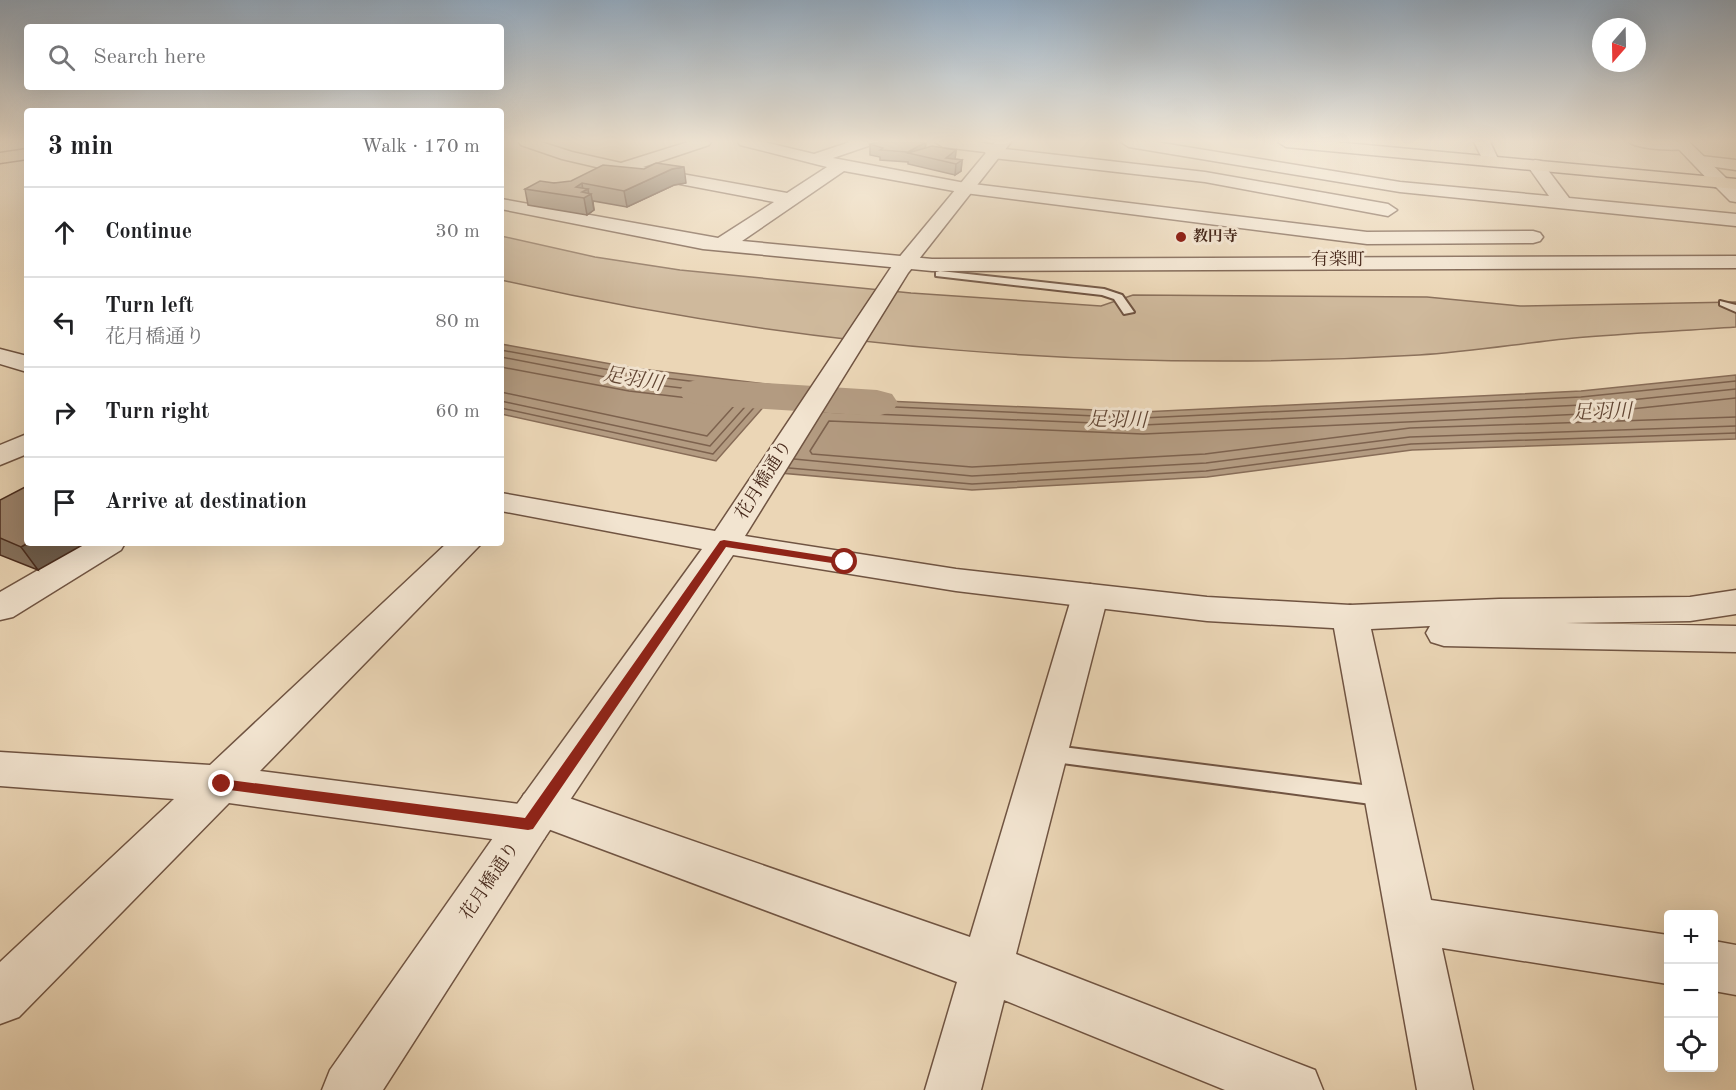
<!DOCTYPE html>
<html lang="en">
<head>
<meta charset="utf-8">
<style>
  :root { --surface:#fff; --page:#f2f2f2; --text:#202124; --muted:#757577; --line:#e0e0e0 }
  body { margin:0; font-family:"Old Standard TT","Noto Serif JP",serif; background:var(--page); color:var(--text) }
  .controls { position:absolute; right:18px; bottom:18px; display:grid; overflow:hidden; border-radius:6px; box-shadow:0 6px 24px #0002 }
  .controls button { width:54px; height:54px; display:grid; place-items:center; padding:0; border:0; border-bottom:2px solid var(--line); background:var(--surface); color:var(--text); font:30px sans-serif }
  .compass { position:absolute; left:1592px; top:18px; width:54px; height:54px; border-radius:50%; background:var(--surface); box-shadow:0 6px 24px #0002; rotate:200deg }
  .stop { position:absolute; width:18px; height:18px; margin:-14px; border:4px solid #8f2418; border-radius:50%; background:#fff }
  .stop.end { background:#8f2418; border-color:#fff; box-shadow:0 2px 6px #0008 }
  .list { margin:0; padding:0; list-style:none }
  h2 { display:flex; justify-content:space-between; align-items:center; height:78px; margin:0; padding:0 24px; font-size:26px }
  h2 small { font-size:20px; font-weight:400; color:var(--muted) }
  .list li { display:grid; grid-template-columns:39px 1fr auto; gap:18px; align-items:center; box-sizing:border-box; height:90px; padding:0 24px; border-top:2px solid var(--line) }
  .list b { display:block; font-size:22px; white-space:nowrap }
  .list p { margin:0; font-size:20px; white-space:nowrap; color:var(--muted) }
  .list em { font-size:20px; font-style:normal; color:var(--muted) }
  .icon { flex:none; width:33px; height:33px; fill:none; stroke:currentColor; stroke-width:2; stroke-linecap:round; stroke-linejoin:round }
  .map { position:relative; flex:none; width:1736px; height:1090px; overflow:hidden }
  .search { position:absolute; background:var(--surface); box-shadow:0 6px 24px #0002; left:24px; top:24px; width:480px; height:66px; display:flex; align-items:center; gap:15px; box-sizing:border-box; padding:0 21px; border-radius:6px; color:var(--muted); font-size:22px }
  .panel { position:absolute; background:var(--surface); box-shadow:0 6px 24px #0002; left:24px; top:108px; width:480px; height:438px; border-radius:6px }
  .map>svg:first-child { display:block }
</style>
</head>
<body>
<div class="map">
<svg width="1736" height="1090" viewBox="0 0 1736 1090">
  <rect width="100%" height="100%" fill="#ebd6b6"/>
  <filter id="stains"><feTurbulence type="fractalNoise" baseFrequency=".00333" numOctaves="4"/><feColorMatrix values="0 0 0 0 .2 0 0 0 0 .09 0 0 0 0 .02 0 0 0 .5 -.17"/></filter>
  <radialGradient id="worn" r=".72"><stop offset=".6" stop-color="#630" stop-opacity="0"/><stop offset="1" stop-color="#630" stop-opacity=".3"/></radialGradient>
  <path fill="#cfb99c" stroke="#8b715c" stroke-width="1.5" d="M501,236L595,257L680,270L911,293L1101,306L1133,295L1427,297L1520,306L1736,302V327C1682,331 1628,333 1574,338C1522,343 1471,352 1419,355C1113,374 800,348 501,280Z"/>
  <path fill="#b39b81" stroke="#886d58" stroke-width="1.5" d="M501,344L633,368L782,386L716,461L501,414Z
    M1736,375V439L1412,450L1207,477L972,490L769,472L816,398L1142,412L1581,391Z"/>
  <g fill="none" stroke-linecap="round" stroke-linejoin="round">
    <path stroke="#7d624e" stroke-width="1.5" d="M501,350L632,374L764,390L767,393L713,454L501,408
      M501,357L631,382L749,396L752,399L710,446L501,401
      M501,367L629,391L731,403L734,406L707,436L501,392
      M1736,398L1583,414L1143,434L829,421L810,451L812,454L972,467L1205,454L1410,428L1736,417
      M828,404L1142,418L1581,397L1736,381
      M824,412L1143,425L1582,405L1736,389
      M794,459L972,476L1206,463L1410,437L1736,426
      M789,468L972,484L1206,471L1411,444L1736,433"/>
    <path fill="#b39b81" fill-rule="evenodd" d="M700,379L877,390L892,394L898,403L892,412L877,416L700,405L685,401L679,392L685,383Z"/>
    <g stroke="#705442" stroke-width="4">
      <path id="service" d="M940,271L1104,289L1122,295L1134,312L1124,314L1114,299L1102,295L936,276V272Z
        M1720,301L1736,305V312L1720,305Z
        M1047,745L1386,788L1394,791L1397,797L1394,803L1386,806L1047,761L1040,759L1037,753L1040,747Z"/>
    </g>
    <g stroke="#705442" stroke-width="3">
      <path id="minor" d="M519,142H541L572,152L621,163L688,142H711L709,145L643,167L787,193L827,167L740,145L738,142H764L814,154L850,142H873L871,145L833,158L965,183L1367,232L1533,231L1540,233L1543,237L1540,241L1533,243L1367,244L965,193L844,171L742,241L932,259L1736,256V268L932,271L703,249L501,209V199L718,238L774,202L622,173L562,159L521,145Z
        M935,142H977L1002,146L1004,149L1205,172L1388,204L1397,210L1388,216L1205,182L993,158L987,156L985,152L943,147Z
        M1121,142H1156L1400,182L1549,196L1527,165L1535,160L1541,161L1569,198L1736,214V226L1400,192L1129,147Z
        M1474,142H1490L1499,161L1497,164H1485Z
        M1629,142H1686L1692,146C1685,153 1636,149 1629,142Z
        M1701,156L1736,160V170L1695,164L1693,161Z
        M1721,178L1736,187V202L1730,201L1712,183Z
        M27,434V454L0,465V445Z
        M447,543H482L260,771L519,804L524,794L540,788L970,937L1072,596L1078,588L1090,584L1102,588L1108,596L1016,954L1315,1070L1323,1090H1225L1004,1000L981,1090H925L957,982L548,829L544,839L528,844L229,803L19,1017L0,1024V962L174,799L0,786V752L210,765Z
        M1736,590V614L1690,621L1566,623L1736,626V652L1444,646L1431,642L1426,633L1430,626L1371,629L1431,900L1668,935V984L1442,948L1473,1090H1417L1332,617L1337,608L1350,605L1499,599L1690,597Z
        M1714,941L1736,945V995L1714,991Z"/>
    </g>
    <g stroke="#705442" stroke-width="3">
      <path id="tertiary" d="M995,142H1011L908,273L745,536L956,569L1207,597L1350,605L1363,608L1368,617L1363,626L1350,629L1207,621L956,591L733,555L544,839L383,1090H322L330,1070L512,811L702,549L501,511V493L715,531L892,266Z
        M1672,142H1689L1727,179L1730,183L1727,187H1715Z
        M0,349L27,356V372L0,364Z
        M85,543H125L121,550L13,617L0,620V592Z"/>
    </g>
    <g stroke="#47291b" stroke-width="3">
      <path id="primary" d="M1278,142H1334L1736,179V189L1286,147Z
        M27,149V159L0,163V153Z"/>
    </g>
    <use href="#service" fill="#f2e4d0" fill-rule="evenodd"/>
    <use href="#minor" fill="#f2e4d0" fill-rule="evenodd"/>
    <use href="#tertiary" fill="#f2e4d0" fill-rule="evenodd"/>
    <use href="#primary" fill="#ebd6b6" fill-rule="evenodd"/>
  </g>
  <path fill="#86715d" stroke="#47291b" stroke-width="1.5" d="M926,142L925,148L956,150L955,159L962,160L961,171L955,175L908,164V162L880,160V157L870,155V144Z
    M554,183H686L674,185L627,207L593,201L594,210L587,215L528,205L525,189Z
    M0,500L38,570L0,555Z"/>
  <path fill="#6d5c4c" stroke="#47291b" stroke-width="1.5" d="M926,142L925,152L908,153V152Z
    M956,150L955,160L946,158Z
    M962,160L961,171L955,175L956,164Z
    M684,167L686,183L674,185L627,207L624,191L672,169Z
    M582,183L583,191L588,189L589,195L591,194L594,210L587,215L584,198L576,187Z
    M28,543H86L38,570L21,547Z"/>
  <path fill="#9c836c" stroke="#47291b" stroke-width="1.5" d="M878,142H926L908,152L880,150L883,148L870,144Z
    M932,146L956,150L946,158L962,160L956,164L908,153Z
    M656,163L684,167L672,169L624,191L582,183L576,187L588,189L582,192L591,194L584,198L525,189L540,181L554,183L571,181L603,165L644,169Z
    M27,486V543H28L21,547L0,538V500Z"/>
  <linearGradient id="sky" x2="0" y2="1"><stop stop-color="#93aabf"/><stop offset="0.48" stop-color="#f6edde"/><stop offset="1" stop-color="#f6edde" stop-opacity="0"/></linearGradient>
  <rect width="1736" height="294" fill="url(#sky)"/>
  <path fill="#8f2418" d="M724,540L845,559L850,562L845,565L726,547L533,829L528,830L222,789L216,784L222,779L525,818L720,541Z"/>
  <circle fill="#8f2418" stroke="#f2e4d0" stroke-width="2" cx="1181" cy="237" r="6"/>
  <g text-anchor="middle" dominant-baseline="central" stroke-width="6" stroke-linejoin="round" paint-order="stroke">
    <g font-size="15" font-weight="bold" fill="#47291b" stroke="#f2e4d0" text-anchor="start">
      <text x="1193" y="237">教円寺</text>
    </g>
    <g font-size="18" fill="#47291b" stroke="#f2e4d0">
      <text x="1338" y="260">有楽町</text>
    </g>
    <g font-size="18" fill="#47291b" stroke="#f2e4d0">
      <text transform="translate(764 480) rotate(-58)">花月橋通り</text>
      <text transform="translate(490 881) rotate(-56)">花月橋通り</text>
    </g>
    <g font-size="20" font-style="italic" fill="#624634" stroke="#f2e4d0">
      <text transform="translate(633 380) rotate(10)">足羽川</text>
      <text transform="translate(1602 413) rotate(-2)">足羽川</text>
      <text transform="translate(1117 421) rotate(1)">足羽川</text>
    </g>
  </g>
  <rect width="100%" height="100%" filter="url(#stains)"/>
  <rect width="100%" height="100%" fill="url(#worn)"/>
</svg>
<div class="controls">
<button>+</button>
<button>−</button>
<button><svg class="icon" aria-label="locate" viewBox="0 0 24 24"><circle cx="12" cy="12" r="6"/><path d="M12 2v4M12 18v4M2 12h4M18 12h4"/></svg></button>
</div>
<svg class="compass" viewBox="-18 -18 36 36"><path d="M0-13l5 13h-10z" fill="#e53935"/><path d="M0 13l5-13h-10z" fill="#757577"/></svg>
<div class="stop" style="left:845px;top:562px"></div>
<div class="stop end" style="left:222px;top:784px"></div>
<div class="search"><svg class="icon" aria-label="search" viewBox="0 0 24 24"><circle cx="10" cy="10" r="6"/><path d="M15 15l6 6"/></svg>Search here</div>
<section class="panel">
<h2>3 min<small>Walk · 170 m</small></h2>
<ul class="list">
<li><svg class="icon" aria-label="ahead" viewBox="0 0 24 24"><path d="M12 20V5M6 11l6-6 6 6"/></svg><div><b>Continue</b></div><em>30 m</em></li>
<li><svg class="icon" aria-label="left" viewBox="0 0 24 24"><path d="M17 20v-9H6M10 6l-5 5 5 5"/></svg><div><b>Turn left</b><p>花月橋通り</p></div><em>80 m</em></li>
<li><svg class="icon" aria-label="right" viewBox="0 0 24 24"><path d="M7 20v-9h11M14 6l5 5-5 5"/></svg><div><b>Turn right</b></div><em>60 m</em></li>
<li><svg class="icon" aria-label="arrive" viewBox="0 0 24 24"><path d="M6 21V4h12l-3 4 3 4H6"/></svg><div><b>Arrive at destination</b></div></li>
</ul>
</section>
</div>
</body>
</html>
